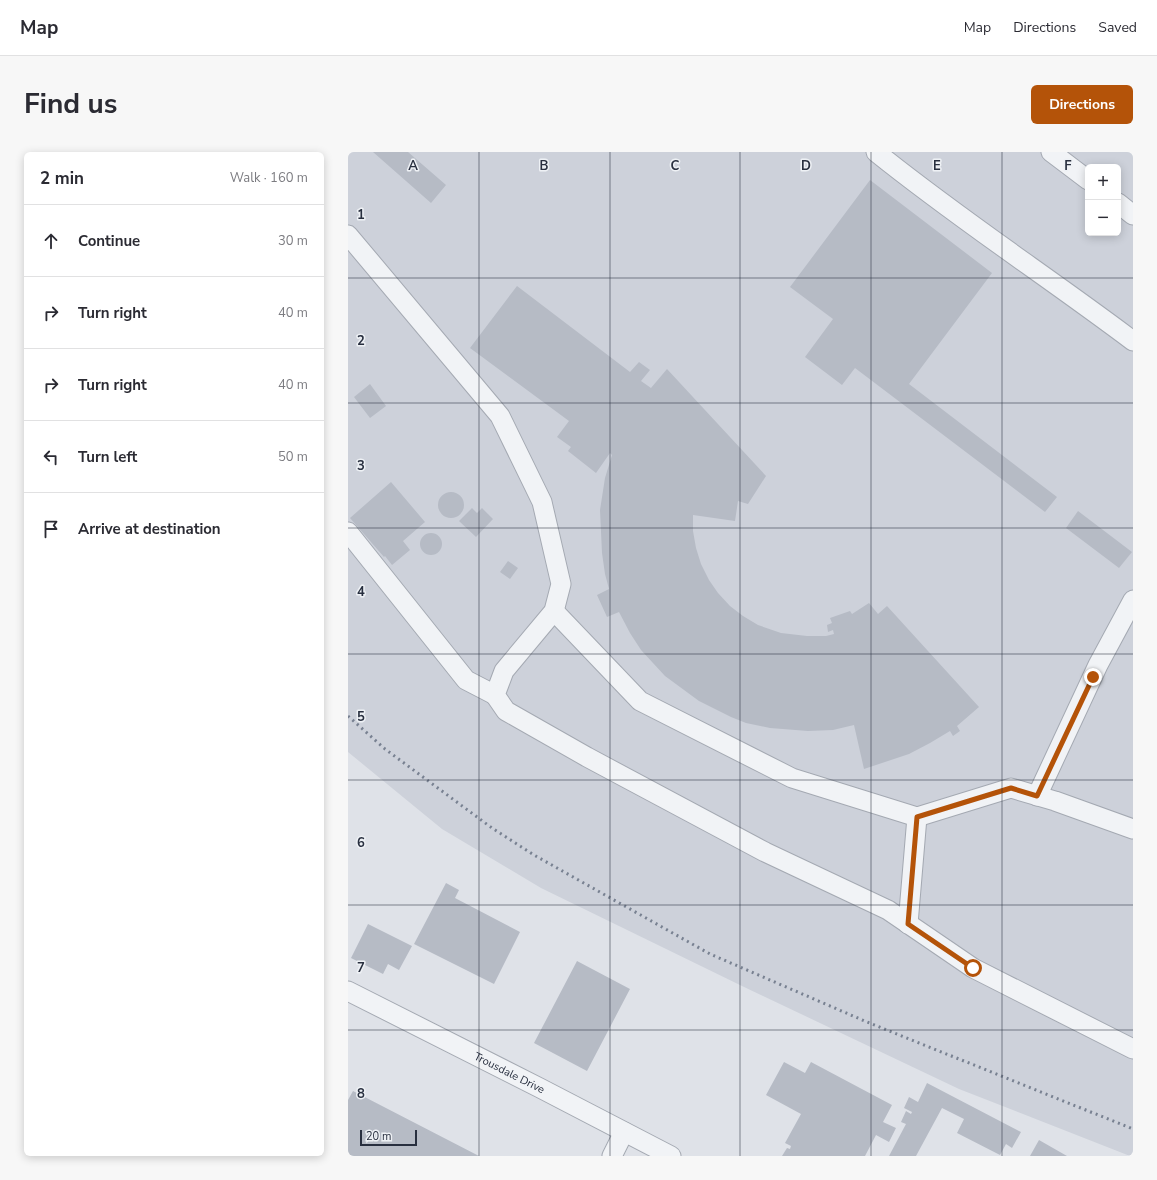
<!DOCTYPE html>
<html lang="en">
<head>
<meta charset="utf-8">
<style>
  :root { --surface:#fff; --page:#f7f7f7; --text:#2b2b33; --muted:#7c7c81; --line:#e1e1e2; --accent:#b45309 }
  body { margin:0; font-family:"Nunito Sans",sans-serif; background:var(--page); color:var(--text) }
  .controls { position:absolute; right:12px; top:12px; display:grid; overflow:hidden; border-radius:6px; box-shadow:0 2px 10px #0003 }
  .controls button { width:36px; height:36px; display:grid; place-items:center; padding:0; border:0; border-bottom:1px solid var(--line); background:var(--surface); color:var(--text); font:20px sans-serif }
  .scale { position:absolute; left:12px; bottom:10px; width:57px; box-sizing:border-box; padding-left:4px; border:2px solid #282f3f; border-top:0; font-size:11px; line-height:14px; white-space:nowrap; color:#282f3f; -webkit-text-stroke:3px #eef1f5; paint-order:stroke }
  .stop { position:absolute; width:12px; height:12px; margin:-9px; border:3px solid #b45309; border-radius:50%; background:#fff }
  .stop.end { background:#b45309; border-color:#fff; box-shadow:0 1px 4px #0008 }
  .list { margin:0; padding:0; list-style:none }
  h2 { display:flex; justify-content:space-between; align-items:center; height:52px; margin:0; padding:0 16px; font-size:17px }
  h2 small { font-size:13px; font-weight:400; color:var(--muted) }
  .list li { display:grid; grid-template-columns:26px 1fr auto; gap:12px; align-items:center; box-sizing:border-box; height:72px; padding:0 16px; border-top:1px solid var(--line) }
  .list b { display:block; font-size:15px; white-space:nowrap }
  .list em { font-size:13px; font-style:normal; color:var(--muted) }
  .icon { flex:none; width:22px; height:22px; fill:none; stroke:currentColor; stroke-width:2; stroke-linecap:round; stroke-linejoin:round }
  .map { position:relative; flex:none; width:785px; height:1004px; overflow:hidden; border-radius:6px }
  header { display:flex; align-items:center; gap:24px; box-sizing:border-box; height:56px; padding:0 20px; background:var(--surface); border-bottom:1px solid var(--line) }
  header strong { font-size:19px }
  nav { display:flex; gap:22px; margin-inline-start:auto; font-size:14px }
  .intro { display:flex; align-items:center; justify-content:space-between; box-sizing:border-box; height:96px; padding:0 24px }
  h1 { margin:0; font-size:28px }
  .button { padding:10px 18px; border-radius:6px; background:var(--accent); color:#fff; font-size:14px; font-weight:700 }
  main { display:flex; gap:24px; padding:0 24px }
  aside { flex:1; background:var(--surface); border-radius:6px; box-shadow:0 2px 10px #0003 }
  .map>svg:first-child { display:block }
</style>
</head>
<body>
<header>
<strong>Map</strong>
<nav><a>Map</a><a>Directions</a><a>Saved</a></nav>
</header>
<div class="intro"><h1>Find us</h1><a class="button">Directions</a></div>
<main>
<aside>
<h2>2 min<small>Walk · 160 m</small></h2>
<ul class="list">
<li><svg class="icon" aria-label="ahead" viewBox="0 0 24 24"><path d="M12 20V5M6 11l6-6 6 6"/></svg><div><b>Continue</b></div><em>30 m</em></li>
<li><svg class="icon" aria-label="right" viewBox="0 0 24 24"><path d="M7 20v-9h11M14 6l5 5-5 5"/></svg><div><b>Turn right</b></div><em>40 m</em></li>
<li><svg class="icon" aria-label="right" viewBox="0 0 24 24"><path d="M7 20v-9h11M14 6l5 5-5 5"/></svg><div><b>Turn right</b></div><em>40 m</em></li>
<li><svg class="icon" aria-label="left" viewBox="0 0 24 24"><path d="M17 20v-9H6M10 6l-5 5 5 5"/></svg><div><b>Turn left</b></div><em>50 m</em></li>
<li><svg class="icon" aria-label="arrive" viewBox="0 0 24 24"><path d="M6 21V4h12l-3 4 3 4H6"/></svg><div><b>Arrive at destination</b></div></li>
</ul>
</aside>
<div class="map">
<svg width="785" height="1004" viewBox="0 0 785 1004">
  <rect width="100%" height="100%" fill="#dfe2e8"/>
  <path fill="#cdd1da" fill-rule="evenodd" d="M0,0H785V1004H782L611,937L394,834L193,736L94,677L0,600ZM740,15H770V81H740Z"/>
  <path fill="#b6bbc5" d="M25,0H60L98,33L83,51Z
    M522,28L644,121L561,232L709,345L697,360L507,216L494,233L457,205L485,167L442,135Z
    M169,134L282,220L291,210L302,218L293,229L303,236L319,217L418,324L400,352L390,349L387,369L345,363V379L348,396L353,412L361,428L370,441L382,454L395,464L410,473L433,481L459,484H478L486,482L485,478L480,480L479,473L484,471L482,466L502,459L504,462L521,451L530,462L539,454L631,555L609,574L612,579L605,584L602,579L582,591L561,602L516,617L506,573L485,578L460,579L422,576L398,571L383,565L351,549L317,524L293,498L282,481L271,460L259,465L249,443L261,437L257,422L254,401L252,358L257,326L264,303L262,301L248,321L220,299L223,295L209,285L221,269L122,196Z
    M22,232L38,254L22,266L6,245Z
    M43,330L77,370L55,389L62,398L44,413L37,404L36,405L2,366Z
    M90 353a13 13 0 1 1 26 0a13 13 0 1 1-26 0Z
    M124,356L129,361L134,356L145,367L128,385L111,369Z
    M730,359L784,400L771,416L718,376Z
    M72 392a11 11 0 1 1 22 0a11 11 0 1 1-22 0Z
    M160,409L170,416L162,427L152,420Z
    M98,731L111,738L107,746L172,780L146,832L66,792Z
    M20,772L64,794L51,818L40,812L35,822L3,806Z
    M229,809L282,837L239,919L186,891Z
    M436,910L457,921L463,910L544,953L535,970L548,976L541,990L528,983L517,1004H434L439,996L442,997L443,994L437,991L453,962L418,943Z
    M579,931L673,980L664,996L658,992L652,1003L609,981L616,967L594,956L568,1004H541L558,972L553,970L558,959L563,962L564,960L556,956L561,945L570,950Z
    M5,939L131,1004H0V948Z
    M691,988L719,1004H682Z"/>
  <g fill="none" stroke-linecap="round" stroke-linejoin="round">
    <g stroke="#a4a9b2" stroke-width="21">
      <g id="minor">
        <path d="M528,0C611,67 700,125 785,189"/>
        <path d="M703,0L740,28"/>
        <path d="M770,51L785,63"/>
        <path d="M0,83L152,264L194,350L213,432L206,459L156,519L147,543L158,559L239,605L417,700L540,758L625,816L785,897"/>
        <path d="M0,380L118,528L147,543"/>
        <path d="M206,459L292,549L444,626L569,665L663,636L707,649L785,677"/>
        <path d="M689,644L750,513L785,448"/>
        <path d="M560,772L569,665"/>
        <path id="s1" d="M0,839L192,936L323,1004"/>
        <path d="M264,1004L276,980"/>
      </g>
    </g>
    <use href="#minor" stroke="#f1f3f6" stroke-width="19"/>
    <path stroke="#788191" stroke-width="3" stroke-dasharray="2 4" stroke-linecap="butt" d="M0,564L37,597L144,676L186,703L362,802L519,870L785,977"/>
  </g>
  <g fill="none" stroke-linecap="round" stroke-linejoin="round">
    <path stroke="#b45309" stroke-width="5" d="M625,816L560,772L569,665L663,636L689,644L745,525"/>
  </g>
  <path fill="none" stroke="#282f3f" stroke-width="1" stroke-opacity="0.55" d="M131,0V1004M262,0V1004M392,0V1004M523,0V1004M654,0V1004M0,126H785M0,251H785M0,376H785M0,502H785M0,628H785M0,753H785M0,878H785"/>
  <g text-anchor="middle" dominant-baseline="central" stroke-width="3" stroke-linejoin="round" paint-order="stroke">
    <g font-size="11" fill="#282f3f" stroke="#eef1f5">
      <text stroke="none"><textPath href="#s1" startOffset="181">Trousdale Drive</textPath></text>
    </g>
  </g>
  <g font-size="13" text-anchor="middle" font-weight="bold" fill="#282f3f" stroke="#eef1f5" stroke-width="3" stroke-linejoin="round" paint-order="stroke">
    <text x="65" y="18">A</text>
    <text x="196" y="18">B</text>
    <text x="327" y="18">C</text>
    <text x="458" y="18">D</text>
    <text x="589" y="18">E</text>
    <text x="720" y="18">F</text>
    <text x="13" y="67">1</text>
    <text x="13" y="193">2</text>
    <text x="13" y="318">3</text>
    <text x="13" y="444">4</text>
    <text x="13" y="569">5</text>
    <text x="13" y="695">6</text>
    <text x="13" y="820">7</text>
    <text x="13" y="946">8</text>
  </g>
</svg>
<div class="controls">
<button>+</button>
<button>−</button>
</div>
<div class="scale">20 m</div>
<div class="stop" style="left:625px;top:816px"></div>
<div class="stop end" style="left:745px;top:525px"></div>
</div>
</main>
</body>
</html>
